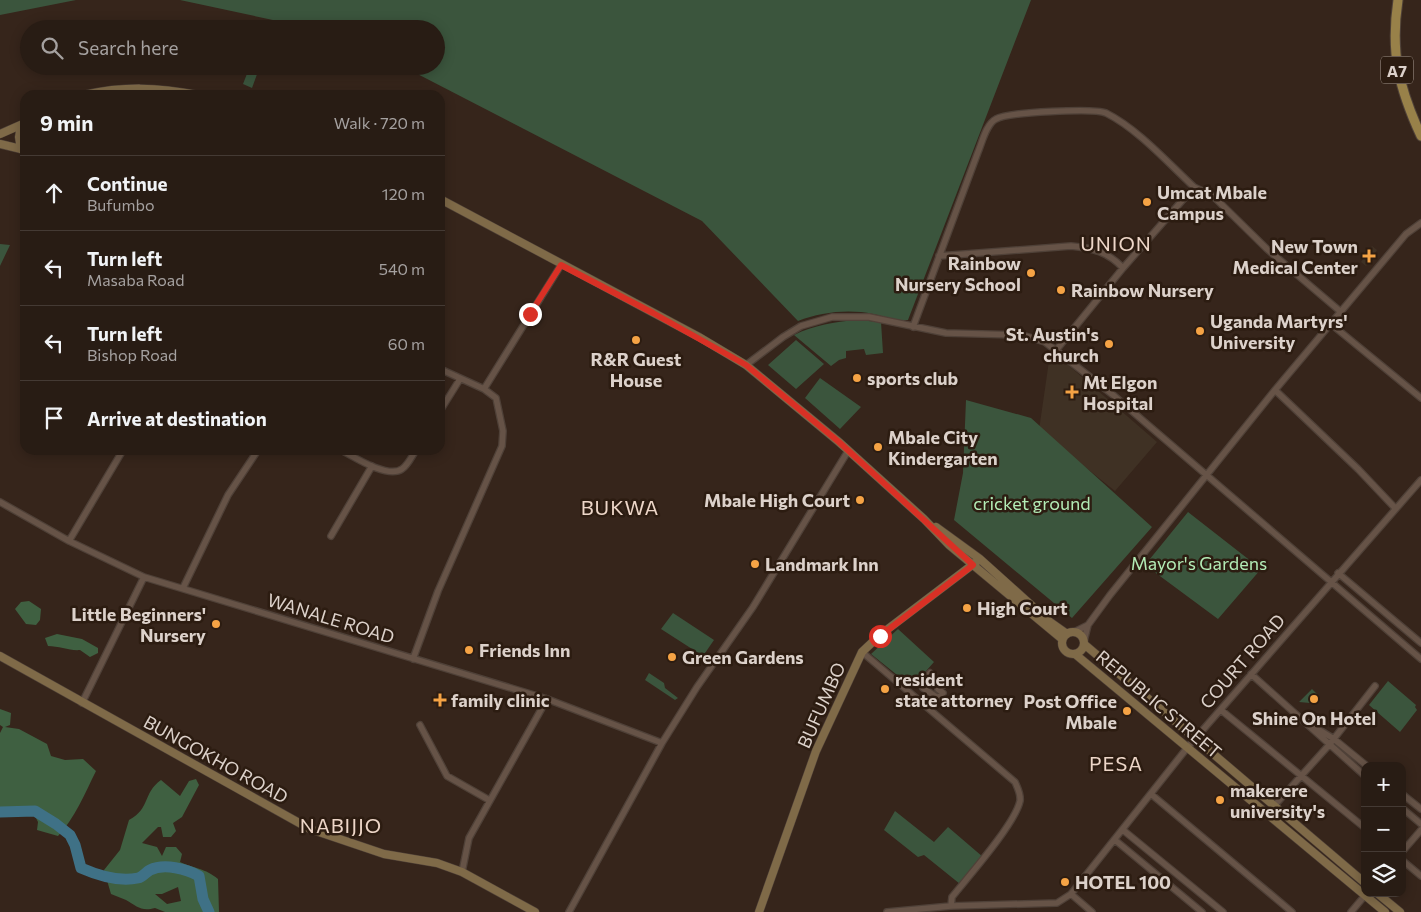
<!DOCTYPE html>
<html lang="en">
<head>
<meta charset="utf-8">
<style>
  :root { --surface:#281c14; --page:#342922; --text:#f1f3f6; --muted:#a5a1a0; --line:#443a34 }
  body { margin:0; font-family:Commissioner,sans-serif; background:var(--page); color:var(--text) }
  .controls { position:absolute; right:15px; bottom:15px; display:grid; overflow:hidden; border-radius:10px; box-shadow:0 2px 12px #0003 }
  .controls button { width:45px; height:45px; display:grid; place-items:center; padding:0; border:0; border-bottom:1px solid var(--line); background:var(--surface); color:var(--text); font:25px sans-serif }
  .stop { position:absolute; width:15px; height:15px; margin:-11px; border:4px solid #d93025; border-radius:50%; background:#fff }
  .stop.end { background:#d93025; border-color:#fff; box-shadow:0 1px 5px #0008 }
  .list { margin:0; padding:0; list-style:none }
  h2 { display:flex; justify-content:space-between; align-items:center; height:65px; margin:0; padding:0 20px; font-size:21px }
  h2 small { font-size:16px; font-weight:400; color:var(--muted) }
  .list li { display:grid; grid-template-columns:32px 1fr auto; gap:15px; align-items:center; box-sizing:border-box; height:75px; padding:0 20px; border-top:1px solid var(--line) }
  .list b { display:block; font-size:19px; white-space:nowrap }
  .list p { margin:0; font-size:16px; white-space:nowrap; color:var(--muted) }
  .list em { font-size:16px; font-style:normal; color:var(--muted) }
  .icon { flex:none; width:28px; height:28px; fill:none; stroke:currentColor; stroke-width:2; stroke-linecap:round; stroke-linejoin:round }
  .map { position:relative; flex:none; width:1421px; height:912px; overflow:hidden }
  .search { position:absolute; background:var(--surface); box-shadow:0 2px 12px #0003; left:20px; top:20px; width:425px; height:55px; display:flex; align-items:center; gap:12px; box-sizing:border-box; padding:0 18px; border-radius:28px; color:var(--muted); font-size:19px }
  .panel { position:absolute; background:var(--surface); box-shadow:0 2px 12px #0003; left:20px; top:90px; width:425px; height:365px; border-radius:15px }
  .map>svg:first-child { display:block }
</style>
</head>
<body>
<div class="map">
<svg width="1421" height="912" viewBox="0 0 1421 912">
  <rect width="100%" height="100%" fill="#36251b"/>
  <path fill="#3f3124" d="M1372,246L1377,250L1366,266L1361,262Z
    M1052,351L1157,442L1115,491L1039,430L1050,354Z"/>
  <path fill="#3b553d" d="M0,0H76L0,15Z
    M180,0H1031L908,320C897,321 884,316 873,314C849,309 821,312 798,321L702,221L402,66H436V29H315Z
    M250,66H260L252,88L243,84Z
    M145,90L179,95H113Z
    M0,244L10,245L0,266Z
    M856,320L881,322L883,353L866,355L864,349L846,351V358L839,360L831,366L794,335C814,325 835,322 856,320Z
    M796,340L824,364L796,389L768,365Z
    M820,378L861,407L840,429L805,398Z
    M966,400L1031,418L1152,527L1072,618L954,520L963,473Z
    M1188,512L1261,569L1218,619L1145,565Z
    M673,613L714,640L703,656L661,629Z
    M898,629L934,662L912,687L871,654Z
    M649,673L664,683L665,688L678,698L675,700L645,680Z
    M1388,681L1416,705L1415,707L1417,710L1400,732L1369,705Z
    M1312,689L1317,694L1310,703L1299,702Z
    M895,811L934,842L948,827L983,857L960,884L924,855L918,857L884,830Z"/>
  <path fill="#3f6041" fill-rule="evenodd" d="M29,601L41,609L40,620L36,625L26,624L15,609L21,602Z
    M57,634L82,639L98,648V653L90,657L80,650C70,651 59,646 48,646L45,638Z
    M0,709L11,713L10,725L5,727L19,729L47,744L51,756L65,760L83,759L96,771C85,793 75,818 58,836L37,830L38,822L34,814L5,807L0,809V733L3,727L0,725Z
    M196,779L199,785L182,817L173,823L176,831L171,837H163L161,827H158L142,843L157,847L162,856L166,847H176L182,854L180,862C195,869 205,868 218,879L219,912H165L155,908C141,912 137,906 126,900C121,898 116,896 111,894L104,870L120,850L129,820C151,808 142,794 161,780L180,796L189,781ZM178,887L181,901L167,904L155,894H162Z"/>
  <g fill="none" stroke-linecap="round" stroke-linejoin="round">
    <path stroke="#3f7186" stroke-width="11" d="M0,812L35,811L56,824L70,835L75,845L81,868C97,875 120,882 138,878C143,877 146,872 150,870C164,863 187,869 199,876L203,899L209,912"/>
    <g stroke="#4f4138" stroke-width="8">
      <path id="street" d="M939,256L1071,246C1093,248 1108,252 1123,268
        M1331,324L1421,398
        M913,327L978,152C982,143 986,124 996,119C1008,112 1094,108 1106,113C1138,129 1168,163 1194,187
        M1057,349L1123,268L1194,187L1213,196L1267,249L1341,312
        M746,365L783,337L801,326L832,317H869L946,333L1022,335L1045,342L1112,394L1421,659
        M484,389L561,265
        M1275,390L1358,469L1395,508
        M440,411L460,379
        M341,450C354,457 388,479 402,469C408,465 412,456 416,450
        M0,502L69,541L144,577L547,699L662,743
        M331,536L372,466
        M69,541L123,450
        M1338,573L1421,643
        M183,588L228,495L258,450
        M1074,632L1088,625
        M1084,641L1088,625L1110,595L1275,390L1406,234L1421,223
        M862,652L1015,782C1018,789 1021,794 1020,801C1015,824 968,877 952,897L951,906
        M413,659L438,591L502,446L503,431L496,398L484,389L440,369
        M930,673L934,677L932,680L935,682L937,680L944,685L938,689L943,693L938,698L923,688L926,685L921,683L930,673
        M1251,674L1365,776
        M82,703L144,577
        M1221,710L1365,828
        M1308,723L1334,739L1367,766
        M420,725L447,776L489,800
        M1151,794L1292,912
        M1402,794L1421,809
        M1274,806L1329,745L1375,686
        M1402,808L1421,824
        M1123,830L1223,912
        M1115,840L1202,912
        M1402,852L1421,830
        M1402,860L1421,876
        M462,872L469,838L547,699
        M1071,894L1092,912
        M569,912L662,743L697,687L753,607L848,451
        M887,912L951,906L1057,903L1071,894L1187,748L1421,480
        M1351,912L1367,893"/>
    </g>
    <g stroke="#4f4138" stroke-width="9">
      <path id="secondary" d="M84,95C124,86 157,87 198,95
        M0,134L25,123
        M0,144L25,150
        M21,149L19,137L21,126
        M440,199L699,337L746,365L839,442L924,519L949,545L1062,639
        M936,527L980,559L1050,622L1067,634
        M1062 643a11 11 0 1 1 22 0a11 11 0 1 1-22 0Z
        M1084,644L1365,883
        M1075,654L1385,912
        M0,656L310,829L384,854L437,863L462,872L535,912
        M1377,893L1400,912
        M759,912L816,751L862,652L880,635L980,559"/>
    </g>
    <g stroke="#4f4138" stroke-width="11">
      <path id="primary" d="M1398,0C1390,53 1399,88 1421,136"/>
    </g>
    <use href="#street" stroke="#665347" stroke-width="5.5"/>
    <use href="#secondary" stroke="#7f6a48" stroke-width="8"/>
    <use href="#primary" stroke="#988149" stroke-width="9"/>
  </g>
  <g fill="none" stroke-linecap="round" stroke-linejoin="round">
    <path stroke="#d93025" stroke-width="6" d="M530,314L561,265L653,313L746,365L839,442L973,565L880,636"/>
  </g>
  <g fill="#f5a345" stroke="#2c1c11" stroke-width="2">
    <circle cx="1147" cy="202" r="5"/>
    <path d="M1366.5 248.5h5v5h5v5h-5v5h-5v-5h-5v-5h5z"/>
    <circle cx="1031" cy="273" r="5"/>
    <circle cx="1061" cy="290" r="5"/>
    <circle cx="1200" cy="331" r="5"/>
    <circle cx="636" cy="340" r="5"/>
    <circle cx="1109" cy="344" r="5"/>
    <circle cx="857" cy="378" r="5"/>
    <path d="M1069.5 384.5h5v5h5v5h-5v5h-5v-5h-5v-5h5z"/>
    <circle cx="878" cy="447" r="5"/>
    <circle cx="860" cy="500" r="5"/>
    <circle cx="755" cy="564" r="5"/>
    <circle cx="967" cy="608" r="5"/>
    <circle cx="216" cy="624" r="5"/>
    <circle cx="469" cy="650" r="5"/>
    <circle cx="672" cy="657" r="5"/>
    <circle cx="885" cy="689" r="5"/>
    <circle cx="1314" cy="699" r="5"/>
    <path d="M437.5 692.5h5v5h5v5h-5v5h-5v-5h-5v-5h5z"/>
    <circle cx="1127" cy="711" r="5"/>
    <circle cx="1220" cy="800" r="5"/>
    <circle cx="1065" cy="882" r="5"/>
  </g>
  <g text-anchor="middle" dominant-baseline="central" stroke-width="5" stroke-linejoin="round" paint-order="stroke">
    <rect fill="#2c1c11" stroke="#a79b92" stroke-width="1" x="1381" y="56.5" width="32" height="27" rx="4"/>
    <g font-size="16" font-weight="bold" fill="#dcd1ca">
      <text x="1397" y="70">A7</text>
    </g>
    <g font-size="18" font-weight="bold" fill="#dcd1ca" stroke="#2c1c11" text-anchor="start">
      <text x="1157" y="192">Umcat Mbale<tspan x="1157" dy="21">Campus</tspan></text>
      <text x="1358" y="246" text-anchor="end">New Town<tspan x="1358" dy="21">Medical Center</tspan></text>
      <text x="1021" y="263" text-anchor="end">Rainbow<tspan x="1021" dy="21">Nursery School</tspan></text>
      <text x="1071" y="290">Rainbow Nursery</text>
      <text x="1210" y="321">Uganda Martyrs'<tspan x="1210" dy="21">University</tspan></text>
      <text x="1099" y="334" text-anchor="end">St. Austin's<tspan x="1099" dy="21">church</tspan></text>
      <text x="636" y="359" text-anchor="middle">R&amp;R Guest<tspan x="636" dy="21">House</tspan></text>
      <text x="867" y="378">sports club</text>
      <text x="1083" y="382">Mt Elgon<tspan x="1083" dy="21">Hospital</tspan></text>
      <text x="888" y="437">Mbale City<tspan x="888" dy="21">Kindergarten</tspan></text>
      <text x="850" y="500" text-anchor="end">Mbale High Court</text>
      <text x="765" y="564">Landmark Inn</text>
      <text x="977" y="608">High Court</text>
      <text x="206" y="614" text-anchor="end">Little Beginners'<tspan x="206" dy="21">Nursery</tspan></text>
      <text x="479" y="650">Friends Inn</text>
      <text x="682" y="657">Green Gardens</text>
      <text x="895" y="679">resident<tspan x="895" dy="21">state attorney</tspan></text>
      <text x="451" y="700">family clinic</text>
      <text x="1117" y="701" text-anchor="end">Post Office<tspan x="1117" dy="21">Mbale</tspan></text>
      <text x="1314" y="718" text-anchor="middle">Shine On Hotel</text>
      <text x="1230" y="790">makerere<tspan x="1230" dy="21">university's</tspan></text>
      <text x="1075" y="882">HOTEL 100</text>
    </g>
    <g font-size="18" fill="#b3ecb6" stroke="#2c1c11">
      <text x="1032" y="503">cricket ground</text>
      <text x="1199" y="563">Mayor's Gardens</text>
    </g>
    <g font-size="18" fill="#dcd1ca" stroke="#2c1c11">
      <text transform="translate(331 618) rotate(17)">WANALE ROAD</text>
      <text transform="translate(1242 661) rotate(-49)">COURT ROAD</text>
      <text transform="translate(1159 704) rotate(40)">REPUBLIC STREET</text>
      <text transform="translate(821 705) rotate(-66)">BUFUMBO</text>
      <text transform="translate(216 759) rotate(29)">BUNGOKHO ROAD</text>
    </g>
    <g font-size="20" letter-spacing="1" fill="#edd6c8" stroke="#2c1c11">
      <text x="1116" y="243">UNION</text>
      <text x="620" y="507">BUKWA</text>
      <text x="1116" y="763">PESA</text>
      <text x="341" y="825">NABIJJO</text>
    </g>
  </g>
</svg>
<div class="controls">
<button>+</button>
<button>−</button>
<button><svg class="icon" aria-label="layers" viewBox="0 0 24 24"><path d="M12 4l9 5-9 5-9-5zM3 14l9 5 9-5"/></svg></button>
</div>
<div class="stop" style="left:880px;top:636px"></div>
<div class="stop end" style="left:530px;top:314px"></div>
<div class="search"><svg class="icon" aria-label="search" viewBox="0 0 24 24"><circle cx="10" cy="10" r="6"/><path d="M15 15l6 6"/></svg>Search here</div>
<section class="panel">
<h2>9 min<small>Walk · 720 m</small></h2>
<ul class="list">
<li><svg class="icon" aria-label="ahead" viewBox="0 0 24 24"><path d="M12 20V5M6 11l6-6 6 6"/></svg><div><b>Continue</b><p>Bufumbo</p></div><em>120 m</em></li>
<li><svg class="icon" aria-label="left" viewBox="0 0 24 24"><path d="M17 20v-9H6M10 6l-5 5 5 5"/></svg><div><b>Turn left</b><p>Masaba Road</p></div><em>540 m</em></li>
<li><svg class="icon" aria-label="left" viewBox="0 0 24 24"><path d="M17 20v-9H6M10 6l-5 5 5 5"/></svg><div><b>Turn left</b><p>Bishop Road</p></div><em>60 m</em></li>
<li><svg class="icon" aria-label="arrive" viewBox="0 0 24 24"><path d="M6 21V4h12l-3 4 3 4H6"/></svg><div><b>Arrive at destination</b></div></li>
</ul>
</section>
</div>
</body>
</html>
